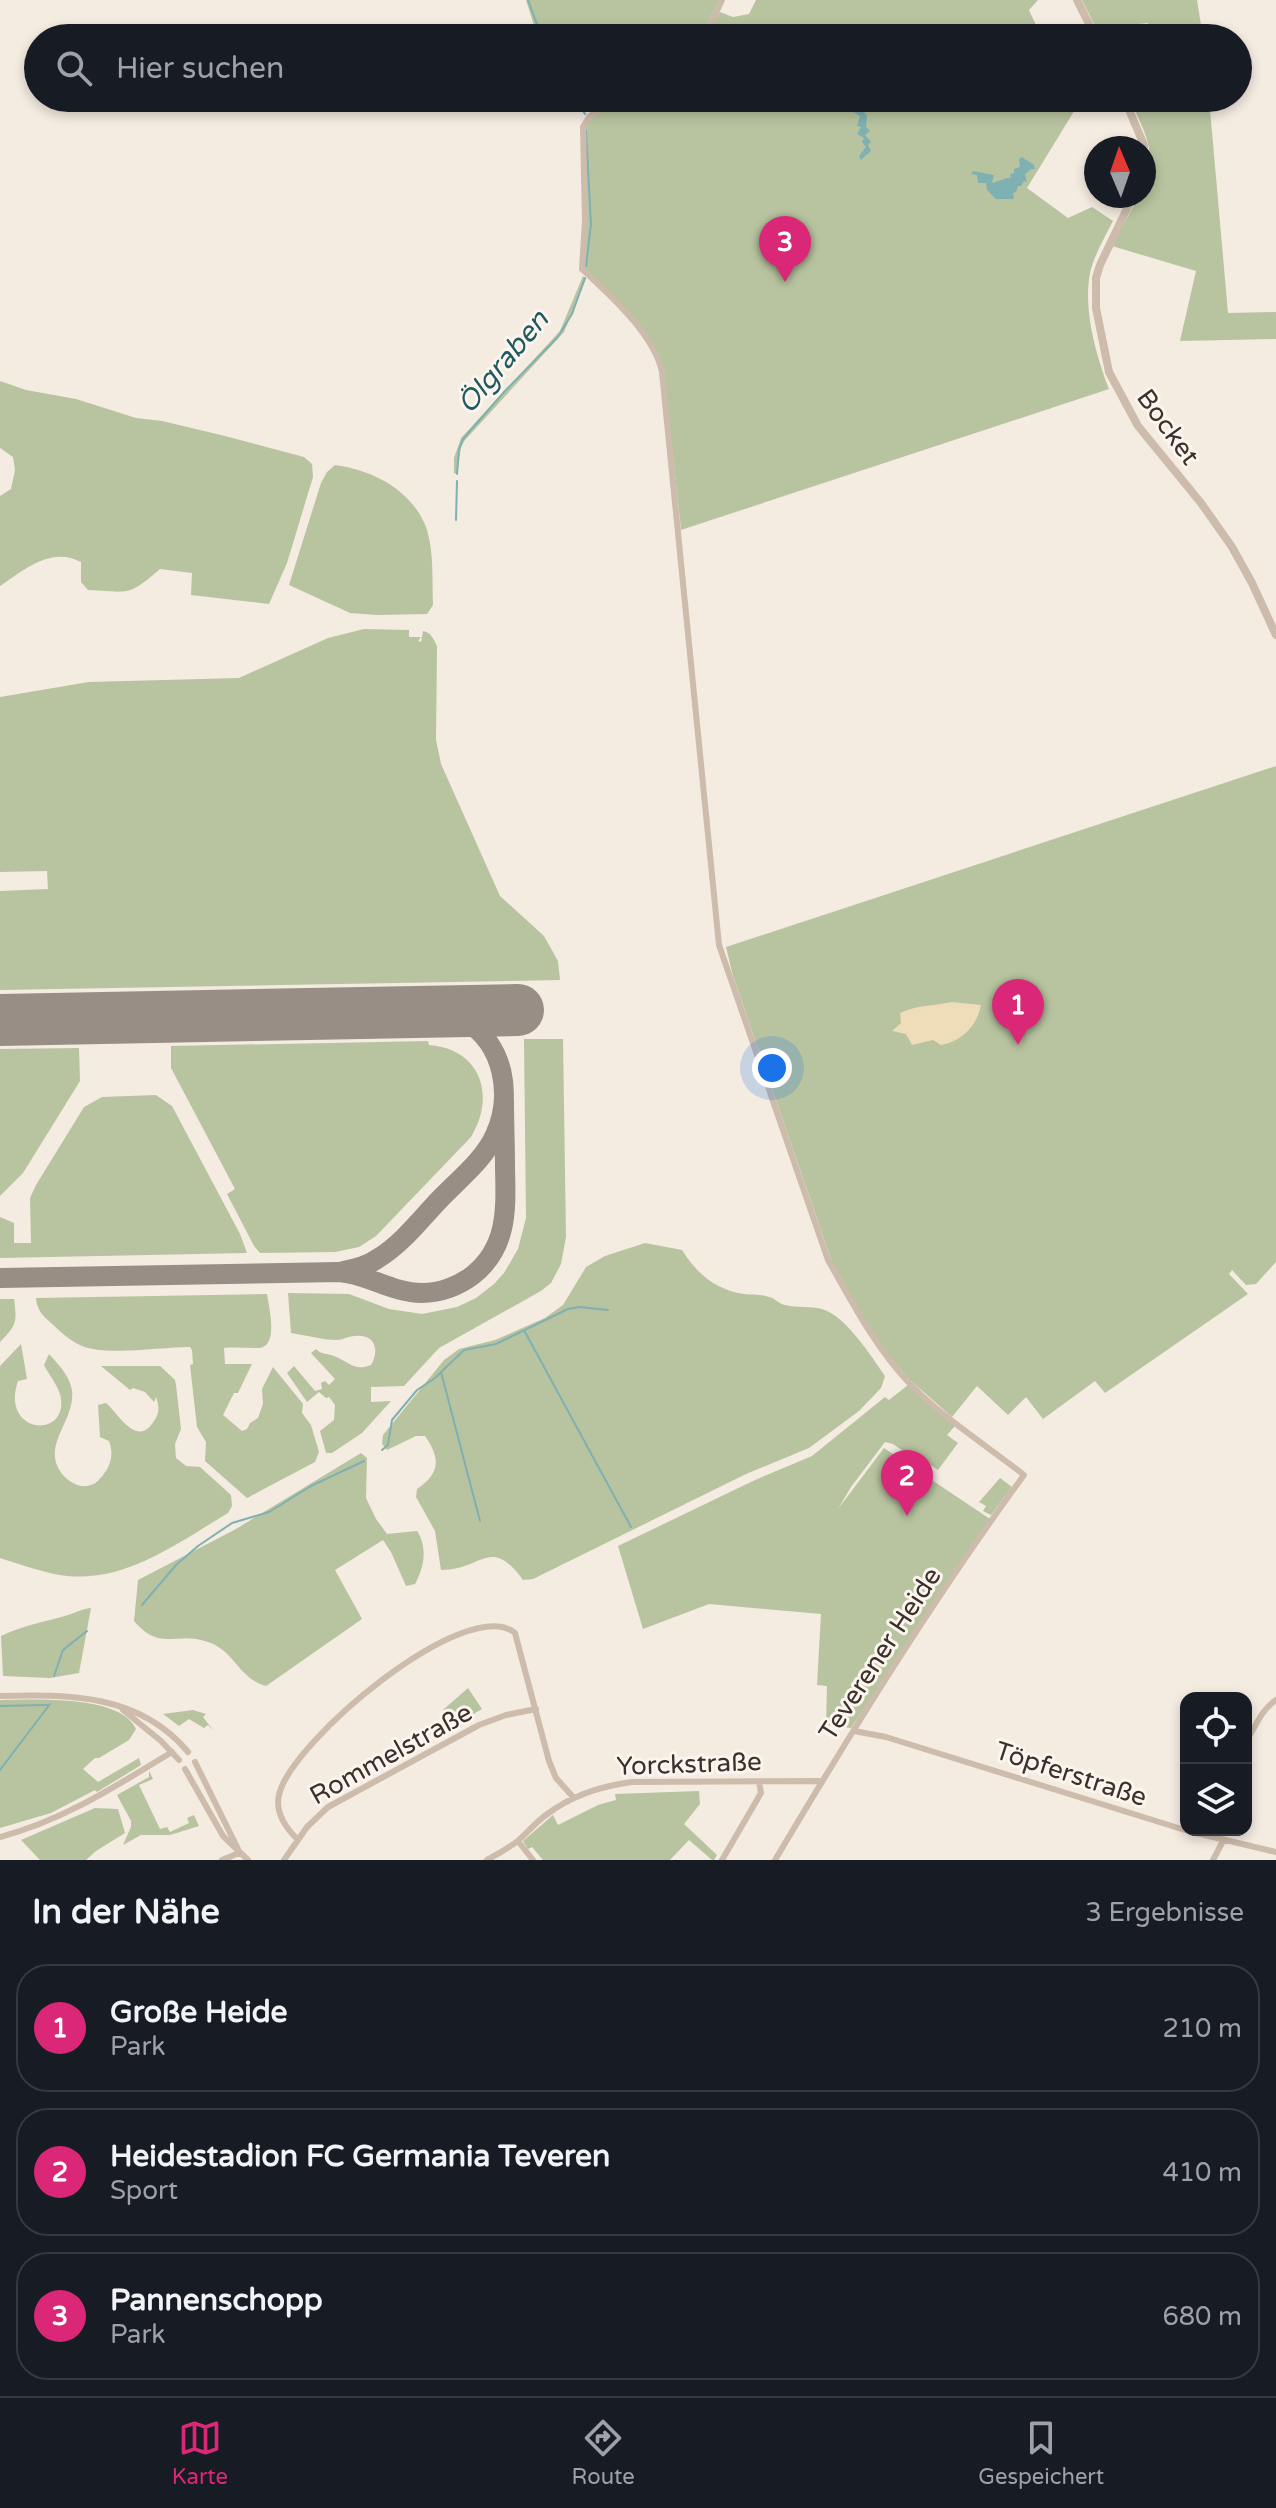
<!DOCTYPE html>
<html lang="de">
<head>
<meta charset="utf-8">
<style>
  :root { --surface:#171b24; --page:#242831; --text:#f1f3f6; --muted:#9ea1a6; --line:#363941; --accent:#db2777 }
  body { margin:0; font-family:"Varela Round",sans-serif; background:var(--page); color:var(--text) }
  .controls { position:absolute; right:24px; bottom:24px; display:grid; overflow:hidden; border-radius:16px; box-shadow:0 4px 12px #0003 }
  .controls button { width:72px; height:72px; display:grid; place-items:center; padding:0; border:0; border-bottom:2px solid var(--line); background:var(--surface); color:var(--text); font:40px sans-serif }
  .compass { position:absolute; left:1084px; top:136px; width:72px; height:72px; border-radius:50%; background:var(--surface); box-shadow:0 4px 12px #0003; rotate:358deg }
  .you { position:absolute; left:772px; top:1068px; width:28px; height:28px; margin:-20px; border:6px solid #fff; border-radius:50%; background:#1a73e8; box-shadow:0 0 0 12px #1a73e833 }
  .badge { display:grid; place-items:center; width:52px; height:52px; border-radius:50%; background:var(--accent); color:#fff; font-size:26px; font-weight:700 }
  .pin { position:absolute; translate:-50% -66px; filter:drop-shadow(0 2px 4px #0008) }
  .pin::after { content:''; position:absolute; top:42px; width:28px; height:24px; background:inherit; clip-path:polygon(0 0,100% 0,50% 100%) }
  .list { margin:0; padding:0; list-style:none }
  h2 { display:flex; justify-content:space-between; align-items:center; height:104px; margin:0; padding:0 32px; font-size:34px }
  h2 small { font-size:26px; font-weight:400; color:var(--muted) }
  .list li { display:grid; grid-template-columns:52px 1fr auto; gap:24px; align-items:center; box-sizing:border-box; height:128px; margin:0 16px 16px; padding:0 16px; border:2px solid var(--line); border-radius:32px }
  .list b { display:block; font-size:30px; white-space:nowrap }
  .list p { margin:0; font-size:26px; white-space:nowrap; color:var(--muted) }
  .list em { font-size:26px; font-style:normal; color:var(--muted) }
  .icon { flex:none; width:44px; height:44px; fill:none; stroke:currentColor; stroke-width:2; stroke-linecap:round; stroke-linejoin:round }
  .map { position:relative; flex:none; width:1276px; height:1860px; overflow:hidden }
  .search { position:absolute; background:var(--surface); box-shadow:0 4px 12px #0003; left:24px; right:24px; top:24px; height:88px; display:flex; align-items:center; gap:20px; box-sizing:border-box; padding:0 28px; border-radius:44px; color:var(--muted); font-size:30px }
  .sheet { height:536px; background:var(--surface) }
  nav { display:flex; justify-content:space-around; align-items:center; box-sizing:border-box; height:112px; border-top:2px solid var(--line); background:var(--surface); font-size:22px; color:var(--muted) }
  nav a { display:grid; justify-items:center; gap:4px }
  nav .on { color:var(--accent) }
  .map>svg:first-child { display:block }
</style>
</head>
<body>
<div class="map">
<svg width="1276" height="1860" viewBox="0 0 1276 1860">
  <rect width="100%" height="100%" fill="#f4ebe1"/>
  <path fill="#b8c4a0" d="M526,0H719L704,31L697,38H538Z
    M756,0H1038L1029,10L1042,38H704L720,12L733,17L749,14Z
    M1082,0H1197L1203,38H1165L1164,35L1153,38L1148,23L1096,28Z
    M616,98H1071L1076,108L1027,188L1068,218L1092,207L1113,221C1105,237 1094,255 1090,273C1083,310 1096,355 1109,389L681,530L664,372L654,348L585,270L584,125Z
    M1129,98H1209L1228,313L1276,312V339L1180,341L1196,271L1112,246L1139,196H1144C1144,183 1150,171 1150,158C1150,138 1137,116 1129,98Z
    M583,276L586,279L564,332L465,440L461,447L457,474L454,473V458L461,438L560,331Z
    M0,381L26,390L76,399L136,418L162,421L225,436L304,457L312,464L313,477L287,563L269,604L191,595L192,573L160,569C128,597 129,592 88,590L81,582V562C51,546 24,570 0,586V496L11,489L15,470L13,457L0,448Z
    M335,465C373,470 414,491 427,530C434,553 432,581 433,605L427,614L377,615L350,613L289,585L321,483L327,472Z
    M364,629L409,630V637H421L418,641L421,642L423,631C431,632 434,640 437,646L436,740L441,764L500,896L544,936L558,961L560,980L0,990V891L48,889L47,871L0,872V697L89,682L239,678L328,638Z
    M1276,766V1262L1256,1284L1246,1285L1232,1270L1229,1274L1248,1294L1105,1393L1095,1381L1043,1419L1026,1397L1008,1415L977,1386L952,1417L911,1381L890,1357L877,1341L832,1262L733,976L726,947Z
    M524,1039H563L566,1237L561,1264L551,1283L541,1291L439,1348L404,1386L371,1387V1402L391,1401L362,1433L332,1453H326L320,1431L334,1420L335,1405L329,1397L326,1398L319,1392L307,1402L287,1373L294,1366L315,1391L322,1389L321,1383L325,1381L329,1385L335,1379L311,1353L316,1349C322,1355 326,1353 334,1356C348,1361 354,1372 371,1365C380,1350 375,1334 355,1336C348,1336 343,1340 336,1340C322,1340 306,1335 291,1333L288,1293L349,1294L389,1309L422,1314L457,1307L476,1298L494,1284L504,1273L518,1249L526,1218Z
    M428,1041L429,1045C481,1049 496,1096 471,1137L376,1236L359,1247L335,1252L260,1253L254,1246L227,1194L235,1189L171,1068V1046Z
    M79,1048L80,1081L23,1173L0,1196V1049Z
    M156,1095L172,1106L240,1234L247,1253L0,1258V1217L14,1223V1243H31L30,1198L36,1185L84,1107L102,1097Z
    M645,1243L682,1250C697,1274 716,1290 744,1294C752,1295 762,1294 769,1297C775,1298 779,1304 785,1305C797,1308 810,1306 822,1309C846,1316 871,1356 885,1376L881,1388L859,1411L809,1448L746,1474L533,1579L523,1580C490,1535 483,1570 441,1570L435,1531L416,1497L417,1489C440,1473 441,1459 425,1436H416L387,1450L382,1444L383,1435L444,1360L459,1349L495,1340L545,1318L563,1305L586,1267L605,1256Z
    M267,1294C269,1308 280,1350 256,1348C245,1348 235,1347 224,1348L225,1364H252L238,1393H234L223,1415L242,1431L247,1429L250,1423L258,1418L263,1404L262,1389L273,1367L303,1404L302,1413L311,1425L319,1452L315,1462L247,1498L205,1461L206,1442L197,1427L190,1365L193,1364L192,1350L190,1347C162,1347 106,1356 82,1346C70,1341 61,1332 51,1323C42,1315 37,1310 36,1298Z
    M0,1299H14C17,1322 17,1325 0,1342Z
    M21,1344L27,1379L18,1381C0,1433 66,1440 61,1399C60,1388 49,1375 44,1365L49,1354C59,1365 69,1375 72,1390C76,1422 37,1448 65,1477C71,1483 79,1487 87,1486C96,1485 101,1478 106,1471C112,1461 113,1452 109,1441L100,1437L98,1405L106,1403C118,1413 137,1449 154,1421C160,1413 159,1406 156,1397L154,1402L145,1392L133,1388L130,1390L101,1366H160L175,1380L176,1385L181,1429L175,1444L176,1458L186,1466L200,1467L231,1495L232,1506L228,1513C179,1542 127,1582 67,1576C44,1573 22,1565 0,1558V1366Z
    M908,1385L955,1426L947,1435L958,1443L938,1470L928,1463L925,1466L893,1444L885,1442L851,1487L838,1509L884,1448L990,1519L851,1728L826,1725L827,1686L817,1685L821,1614L709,1604L643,1629L618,1546L755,1480L812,1456L885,1397L889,1400Z
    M361,1453L367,1458L366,1498L376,1519L387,1534L417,1531C428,1547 424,1568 415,1584L406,1586L391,1552L383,1540L335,1570L362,1619L266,1686C238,1678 235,1651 208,1642C175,1630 162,1653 134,1621L138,1580L236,1529Z
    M1000,1478L1012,1487L991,1515L983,1511L986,1506L979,1502Z
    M91,1608L79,1673L50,1678L3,1676L1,1636C22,1626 43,1622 65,1616C75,1613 81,1609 91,1608Z
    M468,1688L482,1709L455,1725L443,1710Z
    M0,1700C32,1700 120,1694 136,1729L129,1740L99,1758H95L83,1769L98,1782L139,1758L141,1765L97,1792L95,1790L51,1813L0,1828Z
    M193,1710L206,1714L203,1717L213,1730L208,1725L204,1728L189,1719L179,1726L163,1714Z
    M149,1771L153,1779L139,1785L160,1829L167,1827L170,1832L189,1823L187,1818L194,1815L199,1826L170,1835H141L123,1845L131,1827V1821L117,1795L149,1777Z
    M699,1791L700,1804L684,1824L717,1855L714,1860H712L689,1840L670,1860H543L532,1847L528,1849L523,1841L553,1815L558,1825L598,1805L616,1800L615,1794Z
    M95,1808L118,1809L125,1833L96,1851L86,1860H40L21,1840Z"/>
  <path fill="#efdcb8" d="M952,1002L981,1005C977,1026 962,1041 941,1045L933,1040L912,1045L906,1034L892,1031L901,1023L900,1013C916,1005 934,1006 952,1002Z"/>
  <path fill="#7fb0b2" d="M853,98H863V103L868,109L864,112L867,116L866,127L870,131L865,135L871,142L868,145L871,151L861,160L859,156L866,147L862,142L864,138L857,134L861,127L857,126L860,116L853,112L849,104Z
    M1022,157L1034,165L1035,169H1031L1025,174L1027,182L1024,181L1021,186H1018L1016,192L1013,193L1014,199H996L987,190L986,183H978L977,175L971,174L973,171L994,175L992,183L1011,177L1010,174L1014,173V169L1020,167L1019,159Z"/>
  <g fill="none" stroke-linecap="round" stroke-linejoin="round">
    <path stroke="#7fb0b2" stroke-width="2" d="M528,0L542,38
      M576,98L585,114
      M586,266L591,224L586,131
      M457,474L459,450L463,439L504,392L557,338L572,314L585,278
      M456,520L457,481
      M525,1332L631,1527
      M441,1372L480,1521
      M382,1450L388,1445L392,1420L417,1390L435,1378L464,1350L496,1344L568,1309L580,1307L608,1310
      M142,1605L176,1565L198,1546L232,1523L269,1512L311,1486L364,1461
      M54,1676L63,1650L87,1631
      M0,1706L47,1705
      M0,1770L50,1704"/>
    <path stroke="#988e86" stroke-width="20" d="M343,1271C355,1269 367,1266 377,1259C401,1245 420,1220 439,1200C458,1180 484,1160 495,1135C513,1096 504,1043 465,1021C454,1015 441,1014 429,1011
      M0,1278L339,1272C368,1274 392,1293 422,1293C440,1293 459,1286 473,1275C508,1247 506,1209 505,1168C505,1145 504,1123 504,1100"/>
    <path stroke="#988e86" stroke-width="52" d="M0,1020L518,1010"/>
    <path stroke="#cdbbac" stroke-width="6" d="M701,38L707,32L722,0
      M612,98L589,117L583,127L585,221L582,269C610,295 654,334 662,372L719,945L828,1260C852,1302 875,1347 909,1383C943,1418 986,1445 1024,1475C934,1598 853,1729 775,1860
      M0,1696C69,1694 140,1694 188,1752
      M123,1710L161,1741L179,1760
      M854,1731L886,1737L1188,1831L1276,1852
      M1246,1741C1257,1725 1260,1711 1276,1700
      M195,1762L238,1849
      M185,1769L223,1836L248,1860
      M0,1837C64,1820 116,1786 172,1752
      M297,1839C286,1828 275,1812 279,1795C290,1742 467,1593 515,1633L549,1761L556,1778L574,1798
      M518,1841L533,1860
      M222,1860L239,1853
      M284,1860L307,1827L328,1807L479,1725L506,1715L536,1709
      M487,1860C498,1854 509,1848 519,1840C528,1832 536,1822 546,1815C572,1795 601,1786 632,1782L819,1781
      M722,1860L761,1793L759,1782
      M1213,1860L1223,1841"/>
    <path stroke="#cdbbac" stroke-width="8" d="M1077,0L1096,38
      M1124,98L1144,145V173
      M1133,196L1100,265L1096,278V308L1109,372L1138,426L1201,503L1232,547L1252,583L1276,635"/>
  </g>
  <g text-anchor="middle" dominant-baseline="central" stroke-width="6" stroke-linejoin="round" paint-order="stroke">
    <g font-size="26" fill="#3b302b" stroke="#fbf5ee">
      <text transform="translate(1168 427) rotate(54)">Bocket</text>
      <text transform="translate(880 1654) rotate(-57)">Teverener Heide</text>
      <text transform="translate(391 1754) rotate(-29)">Rommelstraße</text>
      <text transform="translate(689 1764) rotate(-2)">Yorckstraße</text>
      <text transform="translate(1071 1774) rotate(18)">Töpferstraße</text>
    </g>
    <g font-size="28" font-style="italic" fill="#1f5a5e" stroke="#fbf5ee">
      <text transform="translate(503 362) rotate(-50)">Ölgraben</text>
    </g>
  </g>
</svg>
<div class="controls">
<button><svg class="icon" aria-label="locate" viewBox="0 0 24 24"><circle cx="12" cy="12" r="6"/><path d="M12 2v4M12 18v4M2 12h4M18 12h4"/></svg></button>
<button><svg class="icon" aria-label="layers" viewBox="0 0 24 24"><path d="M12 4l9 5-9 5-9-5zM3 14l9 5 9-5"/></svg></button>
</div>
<svg class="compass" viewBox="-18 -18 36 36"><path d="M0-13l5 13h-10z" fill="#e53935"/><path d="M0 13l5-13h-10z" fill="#9ea1a6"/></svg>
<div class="you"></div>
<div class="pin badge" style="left:1018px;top:1045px">1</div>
<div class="pin badge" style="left:907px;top:1516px">2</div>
<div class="pin badge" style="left:785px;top:282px">3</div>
<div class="search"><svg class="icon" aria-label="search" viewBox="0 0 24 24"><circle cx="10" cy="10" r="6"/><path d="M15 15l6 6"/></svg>Hier suchen</div>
</div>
<section class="sheet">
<h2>In der Nähe<small>3 Ergebnisse</small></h2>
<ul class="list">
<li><span class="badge">1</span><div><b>Große Heide</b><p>Park</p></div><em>210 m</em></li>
<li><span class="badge">2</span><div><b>Heidestadion FC Germania Teveren</b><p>Sport</p></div><em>410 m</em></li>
<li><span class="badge">3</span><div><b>Pannenschopp</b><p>Park</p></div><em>680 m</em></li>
</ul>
</section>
<nav>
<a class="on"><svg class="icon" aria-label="map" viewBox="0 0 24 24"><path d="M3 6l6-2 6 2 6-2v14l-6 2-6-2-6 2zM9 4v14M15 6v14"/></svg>Karte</a>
<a><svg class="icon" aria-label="directions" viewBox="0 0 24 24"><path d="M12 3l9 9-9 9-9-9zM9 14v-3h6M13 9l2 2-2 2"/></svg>Route</a>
<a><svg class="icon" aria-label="saved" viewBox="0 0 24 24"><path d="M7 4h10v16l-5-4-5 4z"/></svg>Gespeichert</a>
</nav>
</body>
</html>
